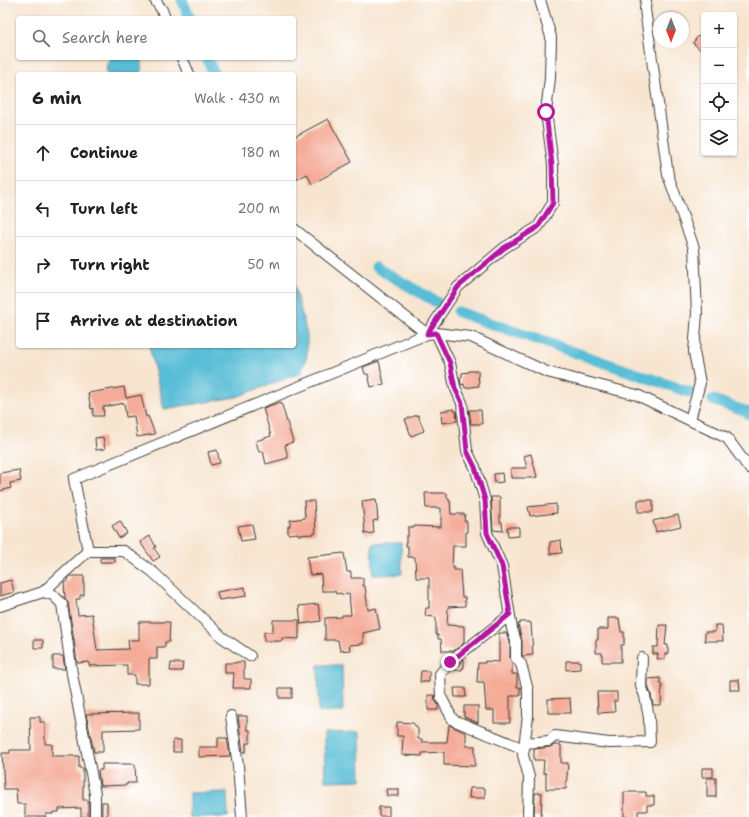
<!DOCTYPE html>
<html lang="en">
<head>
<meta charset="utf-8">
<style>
  :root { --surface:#fff; --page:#f6f6f6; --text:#202124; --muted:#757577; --line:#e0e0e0 }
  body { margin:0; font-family:"Shantell Sans",sans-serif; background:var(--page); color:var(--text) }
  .controls { position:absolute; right:12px; top:12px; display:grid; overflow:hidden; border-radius:4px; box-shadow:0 1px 3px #0004 }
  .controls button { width:36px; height:36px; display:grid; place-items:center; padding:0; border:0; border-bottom:1px solid var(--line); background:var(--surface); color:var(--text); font:20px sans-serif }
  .compass { position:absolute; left:653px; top:12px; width:36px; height:36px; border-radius:50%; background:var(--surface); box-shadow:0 1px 3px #0004; rotate:180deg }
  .stop { position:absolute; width:12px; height:12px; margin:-9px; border:3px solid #b5179e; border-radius:50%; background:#fff }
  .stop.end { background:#b5179e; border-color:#fff; box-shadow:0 1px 4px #0008 }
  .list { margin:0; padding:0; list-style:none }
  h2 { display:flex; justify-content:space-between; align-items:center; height:52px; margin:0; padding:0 16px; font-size:17px }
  h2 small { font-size:13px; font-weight:400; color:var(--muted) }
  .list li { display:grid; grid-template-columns:26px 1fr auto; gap:12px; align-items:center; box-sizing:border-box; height:56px; padding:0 16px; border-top:1px solid var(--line) }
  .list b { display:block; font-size:15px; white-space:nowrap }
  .list em { font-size:13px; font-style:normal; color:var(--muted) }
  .icon { flex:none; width:22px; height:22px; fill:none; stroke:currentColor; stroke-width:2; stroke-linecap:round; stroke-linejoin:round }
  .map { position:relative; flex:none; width:749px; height:817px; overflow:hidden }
  .search { position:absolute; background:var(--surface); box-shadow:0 1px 3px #0004; left:16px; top:16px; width:280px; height:44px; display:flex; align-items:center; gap:10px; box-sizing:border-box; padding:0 14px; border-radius:4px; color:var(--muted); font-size:15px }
  .panel { position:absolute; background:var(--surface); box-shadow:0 1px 3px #0004; left:16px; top:72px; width:280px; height:276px; border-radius:4px }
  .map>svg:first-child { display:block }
</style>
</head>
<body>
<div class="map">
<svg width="749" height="817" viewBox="0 0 749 817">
  <rect width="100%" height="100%" fill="#fff"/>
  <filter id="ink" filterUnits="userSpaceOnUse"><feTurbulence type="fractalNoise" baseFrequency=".025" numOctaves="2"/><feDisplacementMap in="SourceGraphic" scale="8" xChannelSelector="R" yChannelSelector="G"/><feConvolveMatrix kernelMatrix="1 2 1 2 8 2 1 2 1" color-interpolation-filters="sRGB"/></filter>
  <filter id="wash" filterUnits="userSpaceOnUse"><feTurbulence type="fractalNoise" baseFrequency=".012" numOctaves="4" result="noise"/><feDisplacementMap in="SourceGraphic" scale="16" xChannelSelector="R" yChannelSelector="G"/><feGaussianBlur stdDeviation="0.9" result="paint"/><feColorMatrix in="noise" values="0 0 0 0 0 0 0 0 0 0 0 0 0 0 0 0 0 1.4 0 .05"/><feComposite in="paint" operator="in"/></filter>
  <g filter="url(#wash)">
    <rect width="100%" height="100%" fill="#f7e5d0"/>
    <path fill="#58bdd6" stroke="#3a6c79" d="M110,58H142V66L140,74H107C106,67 106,64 110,58Z
      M294,285L296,291L307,335V356L301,373L236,397L164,409L149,346H294Z
      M372,543H401L402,574L373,575Z
      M318,665H342L343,712H319Z
      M360,732L361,780L325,781L324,733Z
      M227,792L228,817H189V793Z"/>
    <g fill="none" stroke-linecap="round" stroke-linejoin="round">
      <path stroke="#58bdd6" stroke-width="11" d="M182,0L190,18
        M207,58L214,74
        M376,267L438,303
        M458,312L689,392
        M713,400L747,412L749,414"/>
    </g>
    <g id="blocks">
      <path fill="#f4ab97" d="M698,36L704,42V53L693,43Z
        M328,119L352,162L312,184L307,174L294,181V137Z
        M379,361L384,384L371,387L368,374H365L363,367Z
        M469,371H478L479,386L465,388L464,384L461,385L460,377H462V373L469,372Z
        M124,387L126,398L141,395L146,417L148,416L155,434L137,437L134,416L126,417L124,403L103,407L104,416H93V408L91,409L88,393Z
        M281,402L293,442L285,445L288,458L266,464L263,451L259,452L256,441L271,436L263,408Z
        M454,409V411H456L457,421L442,423L441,411Z
        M469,410H481L482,424H471Z
        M418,415L424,431L411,436L405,419Z
        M103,437L105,449L96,450L95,438Z
        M217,450L220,463L211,465L208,452Z
        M531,454L537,477L532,478H511V468H527L524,456Z
        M19,470L21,481L10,483L11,488L0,491V473Z
        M502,473L503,482L495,483L494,474Z
        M425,493H447V498H449V501H450L451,514H465L464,521H467V532H466V546H453L452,567H454V570H460L462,597H465V606L448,607L447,625L464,626V643L452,652V651H442L441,639H438V635H436V617L425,616L426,608H429V578H416L415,557H408V546H406V536H408V527H415V526L441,527V508H426Z
        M491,497H500V522H502L503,531L493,530Z
        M376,499L378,520L373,521L374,533L365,534L364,520L362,501Z
        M638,500H653V512H638Z
        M304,501H314L316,533H313V534L298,535V533L288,534V526H290V520L305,518Z
        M556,504L557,513L530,516L528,507Z
        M678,515L681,526L656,532L653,521Z
        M120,521L127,533L119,538L112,526Z
        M252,524L255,539L241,541L238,526Z
        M507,527H519V536L508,537Z
        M150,536L156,547L154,548L160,557L153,561L140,542Z
        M561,540L562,553L550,554V542Z
        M344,553L347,572H351V578H363V586H365L368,610L376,608L380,629L363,633V644L349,645L350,650L340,651L338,640H325V618L342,617V615H351L349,594L342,595L341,593L336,594L335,591H322L321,574L310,575L307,557Z
        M100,558H115V562H100Z
        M71,576H84V595H80V599H76L78,615L92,614L97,650L129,649L128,640H139V622H170L169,642H165V647H157V659H149V684H135V675H127V665L89,666V662L77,663L74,639V640L68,603L65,598L64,582L68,581L69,577Z
        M11,580L14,592L0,596V583Z
        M245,587L246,596L219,600L217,592Z
        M318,604L321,621L301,624L299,606Z
        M608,618H619L621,632H624V645H621V662H602V653H596V640H598V629H608Z
        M273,620H299V639L282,638V641H264V632H273Z
        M520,622H530V623H531L533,655L522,656V641L518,624H520Z
        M659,625H667L665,645H668V654H665V659H657L658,654H653V647H658Z
        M715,625H722L723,641H705V632H715Z
        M499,633H506L510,642V658L512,664V674H517V687H520V696H510V723H494V710H486L484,682H477L478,663H485V661L499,662Z
        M34,640H43V648H34Z
        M53,656H63L65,669H53Z
        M464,659V668H462V670H452Z
        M566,661H580V669L566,670Z
        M236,662H244V679H251V688H233L234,673H225V663H236Z
        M171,663H183L182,671H170Z
        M421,671H429V682H420Z
        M660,678V684H662L661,705H653L651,695L648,685V679Z
        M730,680H739L740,690H730Z
        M279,688H292V698H279Z
        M454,688H465L466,697H455Z
        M597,692H617V701H614L615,712L598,713Z
        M428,695H434L435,700L438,705V710H428Z
        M570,698L571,713H548V699Z
        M464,706H478V723L464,717Z
        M139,713V729L103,730V752H94L86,714Z
        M238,716H247V730H250V743H246V752H243Z
        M30,717H40V722H45V744H52V756H79V768H83V800H88V817H81V808L59,809V812H53V814H46V817H25V804H17L16,789H4L2,753H10V750H31Z
        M397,722L413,723L418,729V739H422V742H447L449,725L466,733V746H475V766L444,765V752L422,753V756L402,755L403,736H397Z
        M218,738H227L230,756L199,757V747H218Z
        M173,740H181V752H173Z
        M555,745H561V763H568L566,789H546V773H543L544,760H534V749L550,747Z
        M102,764H135L136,783H127V785L100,786L98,770H102Z
        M702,768H713V777H702Z
        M707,778H716V797H707Z
        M470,788H485V798H469Z
        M386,789H399V796H387Z
        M624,792H646V796H654V805H647V811H638V817H624Z
        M535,793H542L541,817H534Z
        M102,802H107V817H102Z
        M379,807H389V816H379Z"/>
    </g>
  </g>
  <g filter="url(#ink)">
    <use href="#blocks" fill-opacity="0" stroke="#3d3a37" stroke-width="1"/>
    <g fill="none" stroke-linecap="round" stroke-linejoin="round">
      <g stroke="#3d3a37" stroke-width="12">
        <path id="minor" d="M155,0L162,10L165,18
          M646,0L645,9L668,175L694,248L697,313L694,352L700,383L690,420
          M182,58L189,74
          M294,229L427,334L436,333L471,337L547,372L637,395L727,438L749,468
          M436,333L450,363L455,387L462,403L467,451L475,467L485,500L487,533L502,566L512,629L516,641V658L521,664L528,690V716L523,755L529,777L528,817
          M88,551H124L153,572L222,637L250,656
          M43,592L88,551L74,479L427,334L458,287L504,248L538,227L553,203V165L546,112L550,78L551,37L540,0
          M0,606L43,592L53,595L62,604L72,674L95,794V817
          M510,615L450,662L440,674L441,697L453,720L524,749
          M231,716L238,766L242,817
          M525,743L549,741L555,736L609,743L650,742L649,718L645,696L641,686L642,658"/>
      </g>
      <use href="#minor" stroke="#fff" stroke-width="10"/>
    </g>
  </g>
  <g fill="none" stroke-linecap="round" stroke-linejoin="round" filter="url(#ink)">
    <path stroke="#b5179e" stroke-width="5" d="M450,662L510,614L502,566L487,533L485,500L475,467L467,451L462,403L455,388L450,363L436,333L427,334L458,287L504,248L538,227L553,203L552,165L546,112"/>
  </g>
</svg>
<div class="controls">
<button>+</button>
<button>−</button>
<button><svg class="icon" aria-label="locate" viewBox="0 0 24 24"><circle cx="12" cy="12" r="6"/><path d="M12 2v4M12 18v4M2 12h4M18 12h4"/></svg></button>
<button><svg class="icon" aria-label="layers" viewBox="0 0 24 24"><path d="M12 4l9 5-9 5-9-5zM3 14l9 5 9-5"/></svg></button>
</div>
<svg class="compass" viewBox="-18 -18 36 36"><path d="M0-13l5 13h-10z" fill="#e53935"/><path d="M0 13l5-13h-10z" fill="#757577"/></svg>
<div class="stop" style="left:546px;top:112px"></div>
<div class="stop end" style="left:450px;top:662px"></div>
<div class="search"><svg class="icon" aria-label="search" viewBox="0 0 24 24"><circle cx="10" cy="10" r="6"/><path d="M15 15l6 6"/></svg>Search here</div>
<section class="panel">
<h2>6 min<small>Walk · 430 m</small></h2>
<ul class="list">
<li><svg class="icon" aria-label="ahead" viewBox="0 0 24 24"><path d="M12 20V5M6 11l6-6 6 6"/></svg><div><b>Continue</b></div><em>180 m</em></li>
<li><svg class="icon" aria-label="left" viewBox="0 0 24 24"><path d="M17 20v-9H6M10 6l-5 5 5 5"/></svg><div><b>Turn left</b></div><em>200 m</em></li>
<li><svg class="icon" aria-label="right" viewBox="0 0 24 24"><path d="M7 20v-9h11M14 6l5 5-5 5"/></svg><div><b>Turn right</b></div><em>50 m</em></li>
<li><svg class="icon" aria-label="arrive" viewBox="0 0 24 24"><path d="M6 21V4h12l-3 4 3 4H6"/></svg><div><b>Arrive at destination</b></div></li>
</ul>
</section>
</div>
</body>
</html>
